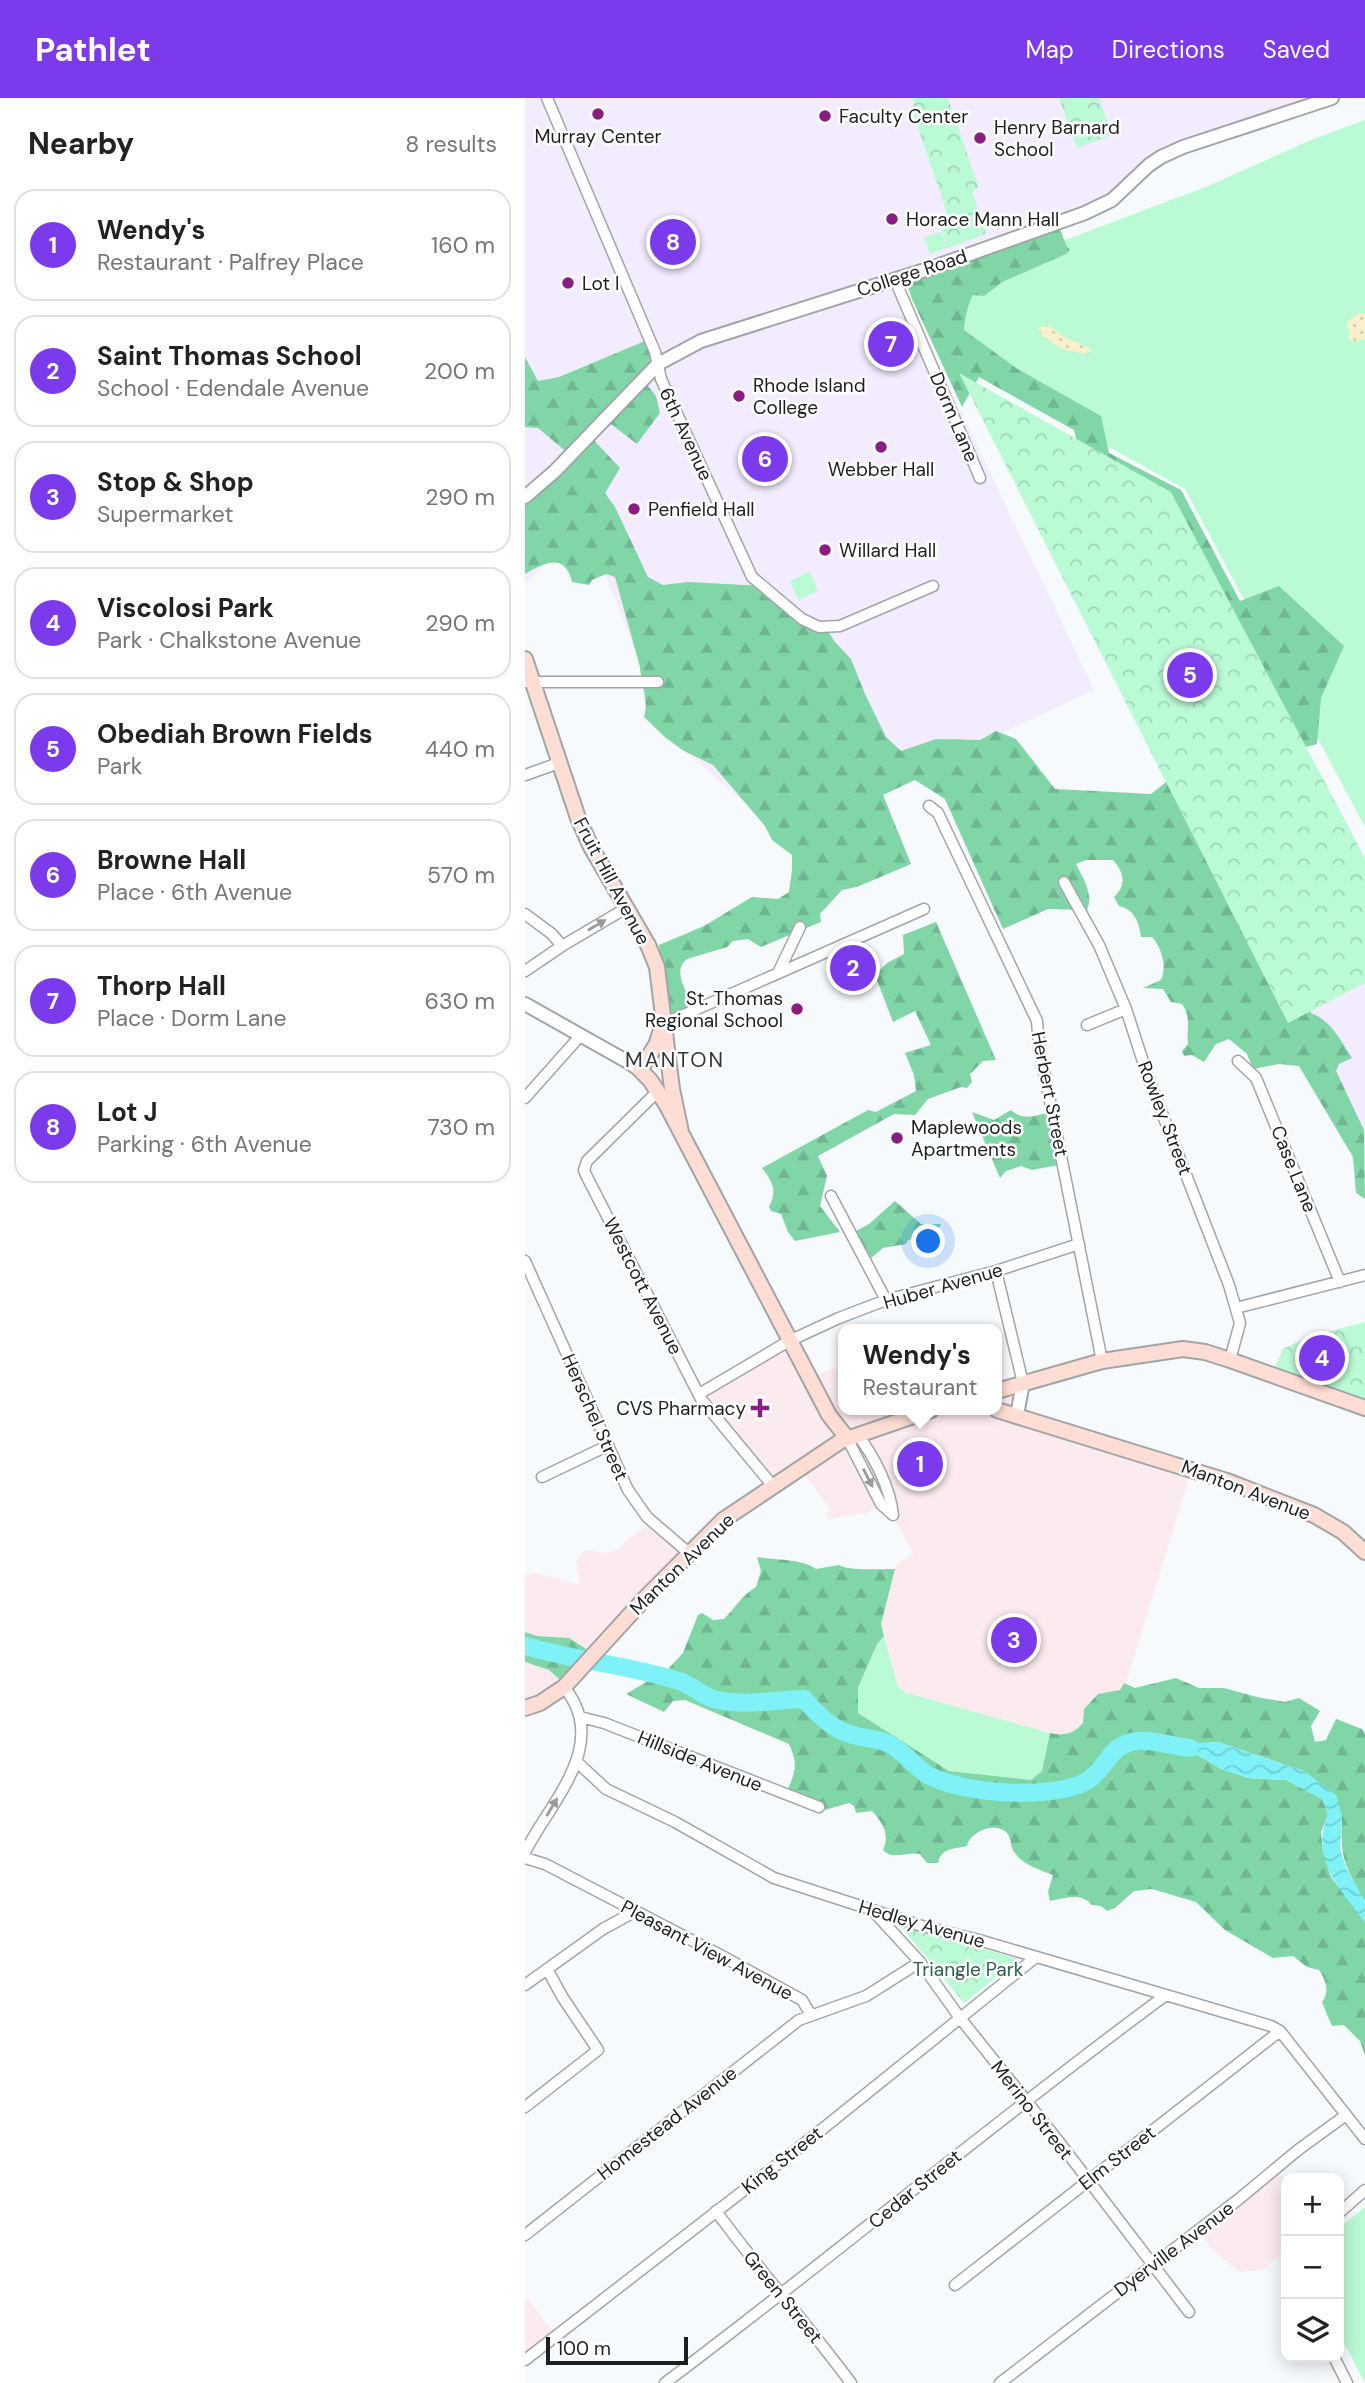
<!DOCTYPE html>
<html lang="en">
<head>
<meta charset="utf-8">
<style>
  :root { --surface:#fff; --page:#f2f2f2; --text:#222; --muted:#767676; --line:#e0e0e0; --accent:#7c3aed }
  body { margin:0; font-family:"DM Sans",sans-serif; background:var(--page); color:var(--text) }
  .controls { position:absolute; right:21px; bottom:21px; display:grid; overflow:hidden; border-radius:14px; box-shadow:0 4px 18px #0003 }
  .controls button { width:63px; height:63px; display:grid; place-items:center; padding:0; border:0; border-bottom:2px solid var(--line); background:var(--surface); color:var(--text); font:35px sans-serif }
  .scale { position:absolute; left:21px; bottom:18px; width:142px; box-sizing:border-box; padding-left:7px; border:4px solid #1d1e1f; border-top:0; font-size:19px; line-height:24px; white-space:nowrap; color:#1d1e1f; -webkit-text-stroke:5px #fff; paint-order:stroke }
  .you { position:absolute; left:404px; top:1144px; width:24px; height:24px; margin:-18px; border:5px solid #fff; border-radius:50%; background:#1a73e8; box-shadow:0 0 0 10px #1a73e833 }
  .badge { display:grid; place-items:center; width:46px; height:46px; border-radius:50%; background:var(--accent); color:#fff; font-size:23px; font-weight:700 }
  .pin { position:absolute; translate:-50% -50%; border:4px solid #fff; box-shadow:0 2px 7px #0006 }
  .popup { position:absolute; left:313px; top:1226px; width:164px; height:91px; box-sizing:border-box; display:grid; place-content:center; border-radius:14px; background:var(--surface); filter:drop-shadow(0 2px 5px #0005); font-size:23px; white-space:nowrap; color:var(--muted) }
  .popup b { font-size:26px; color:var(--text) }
  .popup::after { content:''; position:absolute; left:50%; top:100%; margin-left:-14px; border:14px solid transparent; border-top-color:var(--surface) }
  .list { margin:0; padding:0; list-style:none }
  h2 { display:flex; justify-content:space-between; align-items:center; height:91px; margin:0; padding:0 28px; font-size:30px }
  h2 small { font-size:23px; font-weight:400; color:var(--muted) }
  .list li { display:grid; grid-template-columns:46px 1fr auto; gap:21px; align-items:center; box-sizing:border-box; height:112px; margin:0 14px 14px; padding:0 14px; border:2px solid var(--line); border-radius:21px }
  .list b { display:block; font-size:26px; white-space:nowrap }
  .list p { margin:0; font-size:23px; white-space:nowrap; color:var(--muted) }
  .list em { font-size:23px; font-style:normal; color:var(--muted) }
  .icon { flex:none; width:38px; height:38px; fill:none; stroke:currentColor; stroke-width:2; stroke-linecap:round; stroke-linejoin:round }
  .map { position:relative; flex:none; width:840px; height:2285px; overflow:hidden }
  header { display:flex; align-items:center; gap:42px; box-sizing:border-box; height:98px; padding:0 35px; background:var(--accent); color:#fff }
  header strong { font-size:33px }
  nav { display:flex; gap:38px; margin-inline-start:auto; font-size:24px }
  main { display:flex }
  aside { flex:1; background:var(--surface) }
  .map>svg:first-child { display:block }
</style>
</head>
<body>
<header>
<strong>Pathlet</strong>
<nav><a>Map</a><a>Directions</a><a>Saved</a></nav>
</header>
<main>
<aside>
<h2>Nearby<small>8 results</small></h2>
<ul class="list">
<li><span class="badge">1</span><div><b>Wendy's</b><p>Restaurant · Palfrey Place</p></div><em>160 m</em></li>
<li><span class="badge">2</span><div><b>Saint Thomas School</b><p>School · Edendale Avenue</p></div><em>200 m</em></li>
<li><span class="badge">3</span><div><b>Stop &amp; Shop</b><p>Supermarket</p></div><em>290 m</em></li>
<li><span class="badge">4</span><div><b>Viscolosi Park</b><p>Park · Chalkstone Avenue</p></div><em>290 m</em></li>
<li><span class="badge">5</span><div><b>Obediah Brown Fields</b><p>Park</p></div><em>440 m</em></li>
<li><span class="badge">6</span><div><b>Browne Hall</b><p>Place · 6th Avenue</p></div><em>570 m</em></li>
<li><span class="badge">7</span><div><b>Thorp Hall</b><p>Place · Dorm Lane</p></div><em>630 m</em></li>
<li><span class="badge">8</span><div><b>Lot J</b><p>Parking · 6th Avenue</p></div><em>730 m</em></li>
</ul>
</aside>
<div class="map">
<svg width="840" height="2285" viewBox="0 0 840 2285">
  <defs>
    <pattern id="forest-firs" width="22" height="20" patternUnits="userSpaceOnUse" patternTransform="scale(1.75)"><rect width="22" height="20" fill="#81d6a8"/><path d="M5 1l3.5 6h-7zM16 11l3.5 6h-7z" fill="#6fb790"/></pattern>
    <pattern id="sand-dots" width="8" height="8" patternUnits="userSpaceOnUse" patternTransform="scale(1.75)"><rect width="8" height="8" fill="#faf0cb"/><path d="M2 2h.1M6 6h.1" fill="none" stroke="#d6cdae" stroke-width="1.8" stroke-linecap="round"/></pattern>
    <pattern id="park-crowns" width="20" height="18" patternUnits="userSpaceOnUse" patternTransform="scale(1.75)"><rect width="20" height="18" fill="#bafad5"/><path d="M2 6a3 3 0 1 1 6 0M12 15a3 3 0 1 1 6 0" fill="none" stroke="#9fd6b6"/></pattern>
    <pattern id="water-waves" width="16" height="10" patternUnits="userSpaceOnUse" patternTransform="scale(1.75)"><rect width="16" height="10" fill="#7ef2f7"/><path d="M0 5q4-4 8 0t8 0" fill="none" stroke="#6ccfd3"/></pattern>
  </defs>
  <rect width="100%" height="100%" fill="#f7fafd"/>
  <path fill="#fcebee" d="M264,1242L287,1279L318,1267V1312H472V1292L496,1287L497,1318L665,1377L601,1585L595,1592L559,1611V1625L550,1634L537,1637L525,1635L382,1595L373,1589L356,1526L370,1471L372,1466L388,1456L365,1412L362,1407L341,1415L305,1421L300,1416L305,1411L275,1370L247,1386L177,1300Z
    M126,1425L164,1454L69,1557L44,1540L12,1538L0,1534V1476L1,1478L8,1474L55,1487L51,1463L60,1452L78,1455L93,1452L104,1440Z
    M0,1564L24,1572L43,1589L0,1613Z
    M752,2073L761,2085V2152L738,2172L715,2174L686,2151L674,2132Z
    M0,2198L31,2237L0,2261Z"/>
  <path fill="#f3ecfe" d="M0,0H789L639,50L620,62L588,93L569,104L369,173L569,592L258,738L144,639L60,424L0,487Z
    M840,885V1057L763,925Z"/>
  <path fill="#bafad5" d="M840,22V729L660,391L436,267L403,194L683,88L786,42Z
    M416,134L422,150L405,156L399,139Z
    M285,474L293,493L273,502L265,483Z
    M359,1538L373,1589L382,1595L525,1635L517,1673L506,1682L424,1673L333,1615V1591L352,1546Z
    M840,2109V2285L814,2236V2130Z"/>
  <path fill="url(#forest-firs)" d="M534,128L541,147L545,152L541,156L477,184L459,198L448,197C443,205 439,223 439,232L491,270L576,318L584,355L656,392L715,503L754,488L819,548L796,600L792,646L770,652L559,373L549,332L454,279L437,309L387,201L381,183Z
    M120,243L123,244L129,259L119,283L131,298L135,315L112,346L78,320L63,336L95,370L80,395L90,409L123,479L138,487L163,484L238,488L253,502L302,532L310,544L326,561L340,596L361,639L376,653L411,641L455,642L471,633L491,641L530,691L626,696L650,677L752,845L786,915C807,923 815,942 827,960L814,966L811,973L839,1032L840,1101L831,1095L828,1059L774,968L754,966L728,971L722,956L704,941L691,946L679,964L667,957L659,958L657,953L663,946C661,931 667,920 657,906L646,904L638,891L618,890L636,882C642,869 637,850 627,839H616C614,824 610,812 594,808L589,799C602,787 599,774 588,762H561L551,766C558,780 569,797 562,812L523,811L478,831L420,701L390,682L358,697L386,766L332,789L317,792L295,816L296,824L236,849L223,841L208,843L202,849L162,861C145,874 165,898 171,913L143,925L134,847L179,828L227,799L253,801L264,794L267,772V757L247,742L240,728L188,667L159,653L141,640L119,619C124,601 116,587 115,569L90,479L81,476L67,482L64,487L47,484C40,455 21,464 0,476V401L45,357L13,330L0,329V259L13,283L34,279Z
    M411,824L471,962L458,963L445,976L447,984L442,990L436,989L403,1001L390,1017L369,1016L293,1058L302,1078L295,1108L315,1134L270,1143L263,1134L256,1116L246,1113L244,1108C253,1094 247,1082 237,1070L343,1012L351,1014L391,993L389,977L380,955L406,947L390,913L368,924L350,877L362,865L379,856L378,837Z
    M486,1012C498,1024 513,1017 528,1013L539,1066L507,1072L496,1068L481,1073L475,1080L447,1014L469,1022Z
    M370,1103L396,1126H416L412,1134L383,1142L381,1146L358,1150L346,1160L331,1133L344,1126Z
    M232,1459C249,1462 279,1461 291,1471L314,1467C323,1473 357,1471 370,1471L356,1526L359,1538L352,1546L333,1590V1615L424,1673L506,1682L517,1673L525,1635C540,1638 548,1636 558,1625L559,1611L573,1596L595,1592L599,1585L610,1590L651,1580L674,1590H699L732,1599L760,1604L774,1600L795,1613L786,1628L790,1644L801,1642L811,1621L837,1631L840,1636V1803C819,1767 815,1760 817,1718L779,1673L693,1644L644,1648L668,1654L696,1671L724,1680L761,1682L797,1701L803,1716L796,1734L798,1753L806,1779L840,1824V1957L835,1943L819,1927L807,1928L797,1904C805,1895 801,1882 794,1872L782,1869L768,1858L748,1860L700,1832L671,1804L627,1791L609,1793L590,1810L582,1813L576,1808L567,1807C556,1794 540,1800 525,1803L523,1794L528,1777C516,1772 498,1767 490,1755C484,1748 488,1737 478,1732C465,1725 444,1736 442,1748C429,1751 416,1750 413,1765H402L395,1756C382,1753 368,1763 358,1752C365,1736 358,1725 347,1713L331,1715L329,1708L324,1705L300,1712L261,1696C270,1674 274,1668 264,1646L160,1602L148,1603L139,1614L101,1596L143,1571L158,1555L173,1517L177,1515L188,1522L199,1521C211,1509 217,1497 231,1489L236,1473Z
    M0,1534L12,1538L44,1540L69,1556L43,1589L24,1572L0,1564Z"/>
  <path fill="url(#sand-dots)" d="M835,215H840V241L827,244L824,240L825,233L822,230V224Z
    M524,228L541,240L565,250L566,254L558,256C552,253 548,254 541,252C535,250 516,238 513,232L515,229Z"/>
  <path fill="url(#park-crowns)" d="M388,0H423L454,90L447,93L461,136L422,150L414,119L422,115L387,12L389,5Z
    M534,0H574L587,37L552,50Z
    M434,275L646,394L840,760V885L763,925Z
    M840,1224V1301L750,1269L758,1251L783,1239Z
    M372,1824L493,1861L439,1905Z"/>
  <path fill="url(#water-waves)" d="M693,1644L779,1673L811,1697L817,1718L815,1751L822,1772L840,1803V1824C814,1790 785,1761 803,1716L797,1701L761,1682L724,1680L696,1671L668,1654L641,1647Z"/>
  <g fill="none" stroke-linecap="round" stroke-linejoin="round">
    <path stroke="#7ef2f7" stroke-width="18" d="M0,1548C51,1563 103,1567 154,1583C168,1587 177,1599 192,1602C220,1608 250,1602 279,1601C291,1615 307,1631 325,1636C339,1641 353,1640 366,1647C380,1655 390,1669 403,1677C438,1696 525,1702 560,1684C570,1679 579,1666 586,1657C606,1632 637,1647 665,1650"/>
    <g stroke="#a2a5a7" stroke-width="13">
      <path id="minor" d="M22,0L130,254L136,281L227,479L277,521L294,529L315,528L408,488
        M370,182L455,380
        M0,584H133
        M0,677L34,665
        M404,708L413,715L512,923L514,948L577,1263
        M539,784L574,847L601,911L623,979L704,1187L715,1225L705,1262
        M0,816L27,836L37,848
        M0,873L37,848L103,809
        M253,875L275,829
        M138,926L399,811
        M562,927L601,911
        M713,963L731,980L815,1184
        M133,993L62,1063L59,1072L61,1077L176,1301L247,1387
        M0,1000L56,937
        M306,1098L361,1202
        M0,1163L103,1392L122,1419L165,1456
        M471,1173L498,1285
        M711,1210L840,1177
        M174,1296L264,1243L314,1220L361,1202L471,1173L554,1146
        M332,1336C349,1358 365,1389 368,1417
        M322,1340L356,1406L368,1417
        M17,1379L82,1348
        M55,1619L79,1625L294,1709
        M52,1664L81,1691L150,1724L249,1780L397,1828L454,1842L746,1928L755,1933L840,2041
        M0,1754C26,1703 86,1646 39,1589
        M0,1760L20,1766L197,1858L277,1902L286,1917
        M350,1815L395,1864L435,1920L531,2040L664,2214
        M0,1887L78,1831L109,1814
        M0,2009L73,1952L38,1900L22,1871
        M191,2113C234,2172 282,2226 326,2285
        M814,2115L840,2092
        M0,2137L274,1922L341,1898L395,1864
        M430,2187L755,1933
        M809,2259L822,2285
        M0,2262L285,2041L511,1859
        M140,2285C309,2158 471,2022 641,1897
        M475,2285L714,2101L773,2052L821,2017"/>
    </g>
    <g stroke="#a2a5a7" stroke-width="16">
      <path id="tertiary" d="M0,399L30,373L133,266L176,243L403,171L560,115L587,102L624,67L636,59L658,49L807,0
        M0,906L103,964L115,972
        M492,1317L498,1285"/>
    </g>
    <g stroke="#a2a5a7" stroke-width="18">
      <path id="secondary" d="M0,561L53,720L66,749L123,847L132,869L147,991L156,1034
        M138,926L131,947L115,972L125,982L141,1006L304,1317L322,1340
        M472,1293L577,1263L658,1251L680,1254L705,1262L840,1310
        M472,1312L702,1383L789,1417L818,1434L840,1454
        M0,1610L15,1605L39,1589L122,1498L198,1422L316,1343L406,1312"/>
    </g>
    <use href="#minor" stroke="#fff" stroke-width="10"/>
    <use href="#tertiary" stroke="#fff" stroke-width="12"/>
    <use href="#secondary" stroke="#feddd4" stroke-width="14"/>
  </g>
  <defs><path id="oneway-solid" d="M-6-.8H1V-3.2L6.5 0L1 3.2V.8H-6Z" transform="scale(1.75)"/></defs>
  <g fill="#999a9a">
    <use href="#oneway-solid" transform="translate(72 827) rotate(-30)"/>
    <use href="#oneway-solid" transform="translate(343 1380) rotate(63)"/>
    <use href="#oneway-solid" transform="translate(27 1709) rotate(-59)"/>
  </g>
  <g fill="#8a1d82" stroke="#fff" stroke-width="2.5">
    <circle cx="73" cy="16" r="7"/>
    <circle cx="300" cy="18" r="7"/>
    <circle cx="455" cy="40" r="7"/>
    <circle cx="367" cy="121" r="7"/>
    <circle cx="43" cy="185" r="7"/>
    <circle cx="214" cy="298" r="7"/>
    <circle cx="356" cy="349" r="7"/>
    <circle cx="109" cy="411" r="7"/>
    <circle cx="300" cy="452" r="7"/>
    <circle cx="272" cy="911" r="7"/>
    <circle cx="372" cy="1040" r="7"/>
    <path d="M231.5 1299.5h7v7h7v7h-7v7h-7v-7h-7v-7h7z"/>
  </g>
  <g text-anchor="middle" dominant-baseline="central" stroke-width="5" stroke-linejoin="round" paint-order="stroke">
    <g font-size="19" fill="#1d1e1f" stroke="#fff" text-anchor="start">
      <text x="314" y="18">Faculty Center</text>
      <text x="469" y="29">Henry Barnard<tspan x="469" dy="22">School</tspan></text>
      <text x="73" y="38" text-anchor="middle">Murray Center</text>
      <text x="381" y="121">Horace Mann Hall</text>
      <text x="57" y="185">Lot I</text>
      <text x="228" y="287">Rhode Island<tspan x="228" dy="22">College</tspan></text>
      <text x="356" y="371" text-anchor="middle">Webber Hall</text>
      <text x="123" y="411">Penfield Hall</text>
      <text x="314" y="452">Willard Hall</text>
      <text x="258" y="900" text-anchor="end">St. Thomas<tspan x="258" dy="22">Regional School</tspan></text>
      <text x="386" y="1029">Maplewoods<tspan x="386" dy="22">Apartments</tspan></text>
      <text x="221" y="1310" text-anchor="end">CVS Pharmacy</text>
    </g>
    <g font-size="19" fill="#1d1e1f" stroke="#fff">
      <text transform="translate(387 175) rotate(-18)">College Road</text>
      <text transform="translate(429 319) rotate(67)">Dorm Lane</text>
      <text transform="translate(161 336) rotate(65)">6th Avenue</text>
      <text transform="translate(87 783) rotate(62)">Fruit Hill Avenue</text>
      <text transform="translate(525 996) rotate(79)">Herbert Street</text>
      <text transform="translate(640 1020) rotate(69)">Rowley Street</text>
      <text transform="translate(769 1071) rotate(68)">Case Lane</text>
      <text transform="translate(118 1188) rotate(63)">Westcott Avenue</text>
      <text transform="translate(418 1188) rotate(-16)">Huber Avenue</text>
      <text transform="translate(70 1319) rotate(66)">Herschel Street</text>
      <text transform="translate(721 1392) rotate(21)">Manton Avenue</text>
      <text transform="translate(157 1466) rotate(-44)">Manton Avenue</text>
      <text transform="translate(175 1663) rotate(22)">Hillside Avenue</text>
      <text transform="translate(397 1826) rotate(16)">Hedley Avenue</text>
      <text transform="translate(182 1852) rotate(28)">Pleasant View Avenue</text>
      <text transform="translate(507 2012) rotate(52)">Merino Street</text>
      <text transform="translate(142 2025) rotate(-38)">Homestead Avenue</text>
      <text transform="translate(592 2060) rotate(-38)">Elm Street</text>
      <text transform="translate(257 2062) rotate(-38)">King Street</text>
      <text transform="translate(390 2091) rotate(-39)">Cedar Street</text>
      <text transform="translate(649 2151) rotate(-37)">Dyerville Avenue</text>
      <text transform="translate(258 2199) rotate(51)">Green Street</text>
    </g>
    <g font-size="19" fill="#236243" stroke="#fff">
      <text x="443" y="1871">Triangle Park</text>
    </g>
    <g font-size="21" letter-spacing="2" fill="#333638" stroke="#fff">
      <text x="150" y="962">MANTON</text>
    </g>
  </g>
</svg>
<div class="controls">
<button>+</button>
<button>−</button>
<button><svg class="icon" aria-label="layers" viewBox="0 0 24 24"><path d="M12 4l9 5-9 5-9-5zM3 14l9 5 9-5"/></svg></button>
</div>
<div class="scale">100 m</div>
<div class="you"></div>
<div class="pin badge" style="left:395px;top:1366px">1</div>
<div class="popup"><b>Wendy's</b>Restaurant</div>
<div class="pin badge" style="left:328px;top:870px">2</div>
<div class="pin badge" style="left:489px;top:1542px">3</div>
<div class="pin badge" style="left:797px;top:1260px">4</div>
<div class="pin badge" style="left:665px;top:577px">5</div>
<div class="pin badge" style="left:240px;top:361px">6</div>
<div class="pin badge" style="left:366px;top:246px">7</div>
<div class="pin badge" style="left:148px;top:144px">8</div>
</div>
</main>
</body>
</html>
